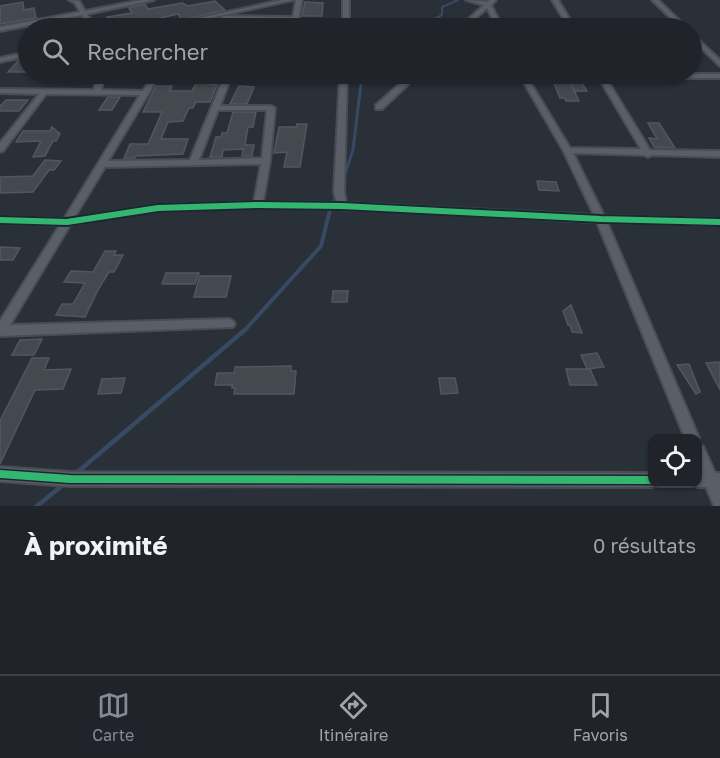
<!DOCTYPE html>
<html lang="fr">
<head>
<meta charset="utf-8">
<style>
  :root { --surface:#20242a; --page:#2d3036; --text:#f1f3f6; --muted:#a2a4a8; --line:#3d4147; --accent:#848b96 }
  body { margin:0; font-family:"Golos Text",sans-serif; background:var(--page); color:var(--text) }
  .controls { position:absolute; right:18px; bottom:18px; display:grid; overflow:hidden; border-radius:12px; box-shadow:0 2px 4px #0004 }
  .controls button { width:54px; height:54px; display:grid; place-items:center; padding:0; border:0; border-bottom:2px solid var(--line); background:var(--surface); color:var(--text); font:30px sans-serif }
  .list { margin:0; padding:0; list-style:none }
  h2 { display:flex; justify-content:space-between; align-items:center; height:78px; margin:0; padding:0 24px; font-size:26px }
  h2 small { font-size:20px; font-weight:400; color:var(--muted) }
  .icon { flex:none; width:33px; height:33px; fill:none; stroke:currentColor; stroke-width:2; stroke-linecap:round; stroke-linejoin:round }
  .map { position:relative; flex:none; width:720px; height:506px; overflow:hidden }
  .search { position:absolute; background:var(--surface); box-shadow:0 2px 4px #0004; left:18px; right:18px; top:18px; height:66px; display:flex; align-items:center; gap:15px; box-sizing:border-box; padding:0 21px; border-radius:33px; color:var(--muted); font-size:22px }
  .sheet { height:168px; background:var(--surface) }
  nav { display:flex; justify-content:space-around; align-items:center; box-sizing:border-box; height:84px; border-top:2px solid var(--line); background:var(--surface); font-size:16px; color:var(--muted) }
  nav a { display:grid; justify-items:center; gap:3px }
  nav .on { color:var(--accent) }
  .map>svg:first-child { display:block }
</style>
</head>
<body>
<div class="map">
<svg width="720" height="506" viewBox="0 0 720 506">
  <rect width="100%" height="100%" fill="#2a3038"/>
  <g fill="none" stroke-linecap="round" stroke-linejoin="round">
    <path stroke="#384963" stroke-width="2" d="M416,28L442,15V7L458,0
      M361,85L362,78L367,74"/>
    <path stroke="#384963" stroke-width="3" d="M343,180L353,150L361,83"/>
    <path stroke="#384963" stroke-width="4" d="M245,330L321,246L331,206L338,195"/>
    <path stroke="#384963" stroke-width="4.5" d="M74,475L246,329
      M37,506L64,484"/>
  </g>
  <path fill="#444950" stroke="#52575f" stroke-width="1.5" d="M215,1L225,10L182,20L178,14L156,19L159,22L145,25L143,22L113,26L107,17L132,13L129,8L145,4L148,9L182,3L188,6Z
    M23,2L24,10L34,8L36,18L0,24V6Z
    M305,2L323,3L322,16H302Z
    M28,58V72H8L19,60Z
    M569,80H580L587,91H575L571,84L579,101H566L565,98H560L554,83H571Z
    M196,83L217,85L210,102H196L193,108H189L183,121L168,122L161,139H188L183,154L136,156L135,158H124L130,144H148L162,112H143L156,86H172L170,91H192Z
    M239,86L254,87L247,104H230Z
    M108,97H120L112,110H99Z
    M6,100H28L19,111H0V106Z
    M233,112H256L253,127H248L245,145H254L252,156H242L243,149L223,150L222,157H210L216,137H221L222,133H227Z
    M648,123H659L675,148L654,147L649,138L657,139Z
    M297,124H307L300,167H284L287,152L274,153L279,127H296Z
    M52,127L60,134L56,141H53L45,156L33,157L41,141L16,142L23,131H50Z
    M45,160L61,161L54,170H49L33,192L0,193V177L33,176Z
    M537,181L556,182L559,191L539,190Z
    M0,247L20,248L13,260H0Z
    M105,251H116L114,255H123L114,272H109L99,288L85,317L56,315L62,304H73L85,283L64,282L71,271L93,272Z
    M166,273H199L195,284H162Z
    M200,276H231L226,297H194Z
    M333,291H348L347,302H332Z
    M571,305L582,333L572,332L570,325H568L563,311Z
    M42,339L34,355H12L20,340Z
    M597,353L604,367L587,369L581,355Z
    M32,358H49L44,370L71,369L63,389L35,390L0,464V421Z
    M720,362V390L706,363Z
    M689,364L700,392L696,394L677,365Z
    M291,366V371H296L294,394H234L235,388H232V385H215L217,373H234L235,367Z
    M566,369H590L597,385H570Z
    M125,378L121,393L98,394L102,379Z
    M439,378H455L458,393L441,394Z"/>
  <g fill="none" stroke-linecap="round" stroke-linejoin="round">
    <g stroke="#484c53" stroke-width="4">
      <path id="street" d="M69,0L79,1L85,11L142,0H154L87,14L96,28H90L82,15L0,31V27L80,12L75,3Z
        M282,0H293L163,28H154Z
        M296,0H302L297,28H291L292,21L224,20L221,18L224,16L293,17Z
        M343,0H349V28H343Z
        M466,0L487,2L490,0H496L491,5L503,28H497L487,8L465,28H459L484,5Z
        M552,0H558L575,28H569Z
        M652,0H658L687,28H681Z
        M692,34L720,60V66L692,39Z
        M28,52V56L0,62V58Z
        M97,74H105L101,90L143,91L154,74H183L179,76H159L108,161L190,160L225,74H232L220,106H271L275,108L270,161L263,202L337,203L334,192L340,74H347L344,192L346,203L594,215L563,150L519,74H720V78H606L650,150L720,151V157L652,155L648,157L644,155L573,153L604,216L720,219V225L607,222L699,438L698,441V438H685L597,222C452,215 306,202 160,211C130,213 100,220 70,225L10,325L229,319L233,321L235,324L233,327L0,336V321L60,225L0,223V217L64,219L140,95L46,94L3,151L0,152V143L39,94L0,93V89L94,90ZM527,77L599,78L641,149L570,148ZM218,110H267L262,158L199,160ZM261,164L254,202L158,205L74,218L105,167Z
        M411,74H419L382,109H376V105Z
        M698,444L703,446L715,473H720V506H714L706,487H698L692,484H698V473H700L698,467Z
        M0,467L70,472L652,473V484H658L652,487L70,486L0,481Z"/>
    </g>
    <use href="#street" fill="#5a5e66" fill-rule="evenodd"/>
    <g stroke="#1d2633" stroke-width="10">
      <path id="cycleway-far1" d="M0,220L67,222L158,208L258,205L342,206L601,219L720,222"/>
    </g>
    <g stroke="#1d2633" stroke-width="11">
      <path id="cycleway" d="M0,474L70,479L652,480"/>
    </g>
    <use href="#cycleway-far1" stroke="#33b770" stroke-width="6"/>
    <use href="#cycleway" stroke="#33b770" stroke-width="8"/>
  </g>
</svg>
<div class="controls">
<button><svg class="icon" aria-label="locate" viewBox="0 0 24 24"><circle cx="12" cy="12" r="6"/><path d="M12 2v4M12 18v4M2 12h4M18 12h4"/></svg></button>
</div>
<div class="search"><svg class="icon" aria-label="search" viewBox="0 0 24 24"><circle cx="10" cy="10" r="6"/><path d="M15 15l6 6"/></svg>Rechercher</div>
</div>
<section class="sheet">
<h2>À proximité<small>0 résultats</small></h2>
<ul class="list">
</ul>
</section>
<nav>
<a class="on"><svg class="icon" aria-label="map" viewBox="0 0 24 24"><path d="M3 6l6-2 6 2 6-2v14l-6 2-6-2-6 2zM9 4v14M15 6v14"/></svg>Carte</a>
<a><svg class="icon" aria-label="directions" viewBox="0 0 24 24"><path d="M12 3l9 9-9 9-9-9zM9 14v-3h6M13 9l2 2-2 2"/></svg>Itinéraire</a>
<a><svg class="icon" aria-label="saved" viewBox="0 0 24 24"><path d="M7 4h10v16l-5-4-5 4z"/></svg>Favoris</a>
</nav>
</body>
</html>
